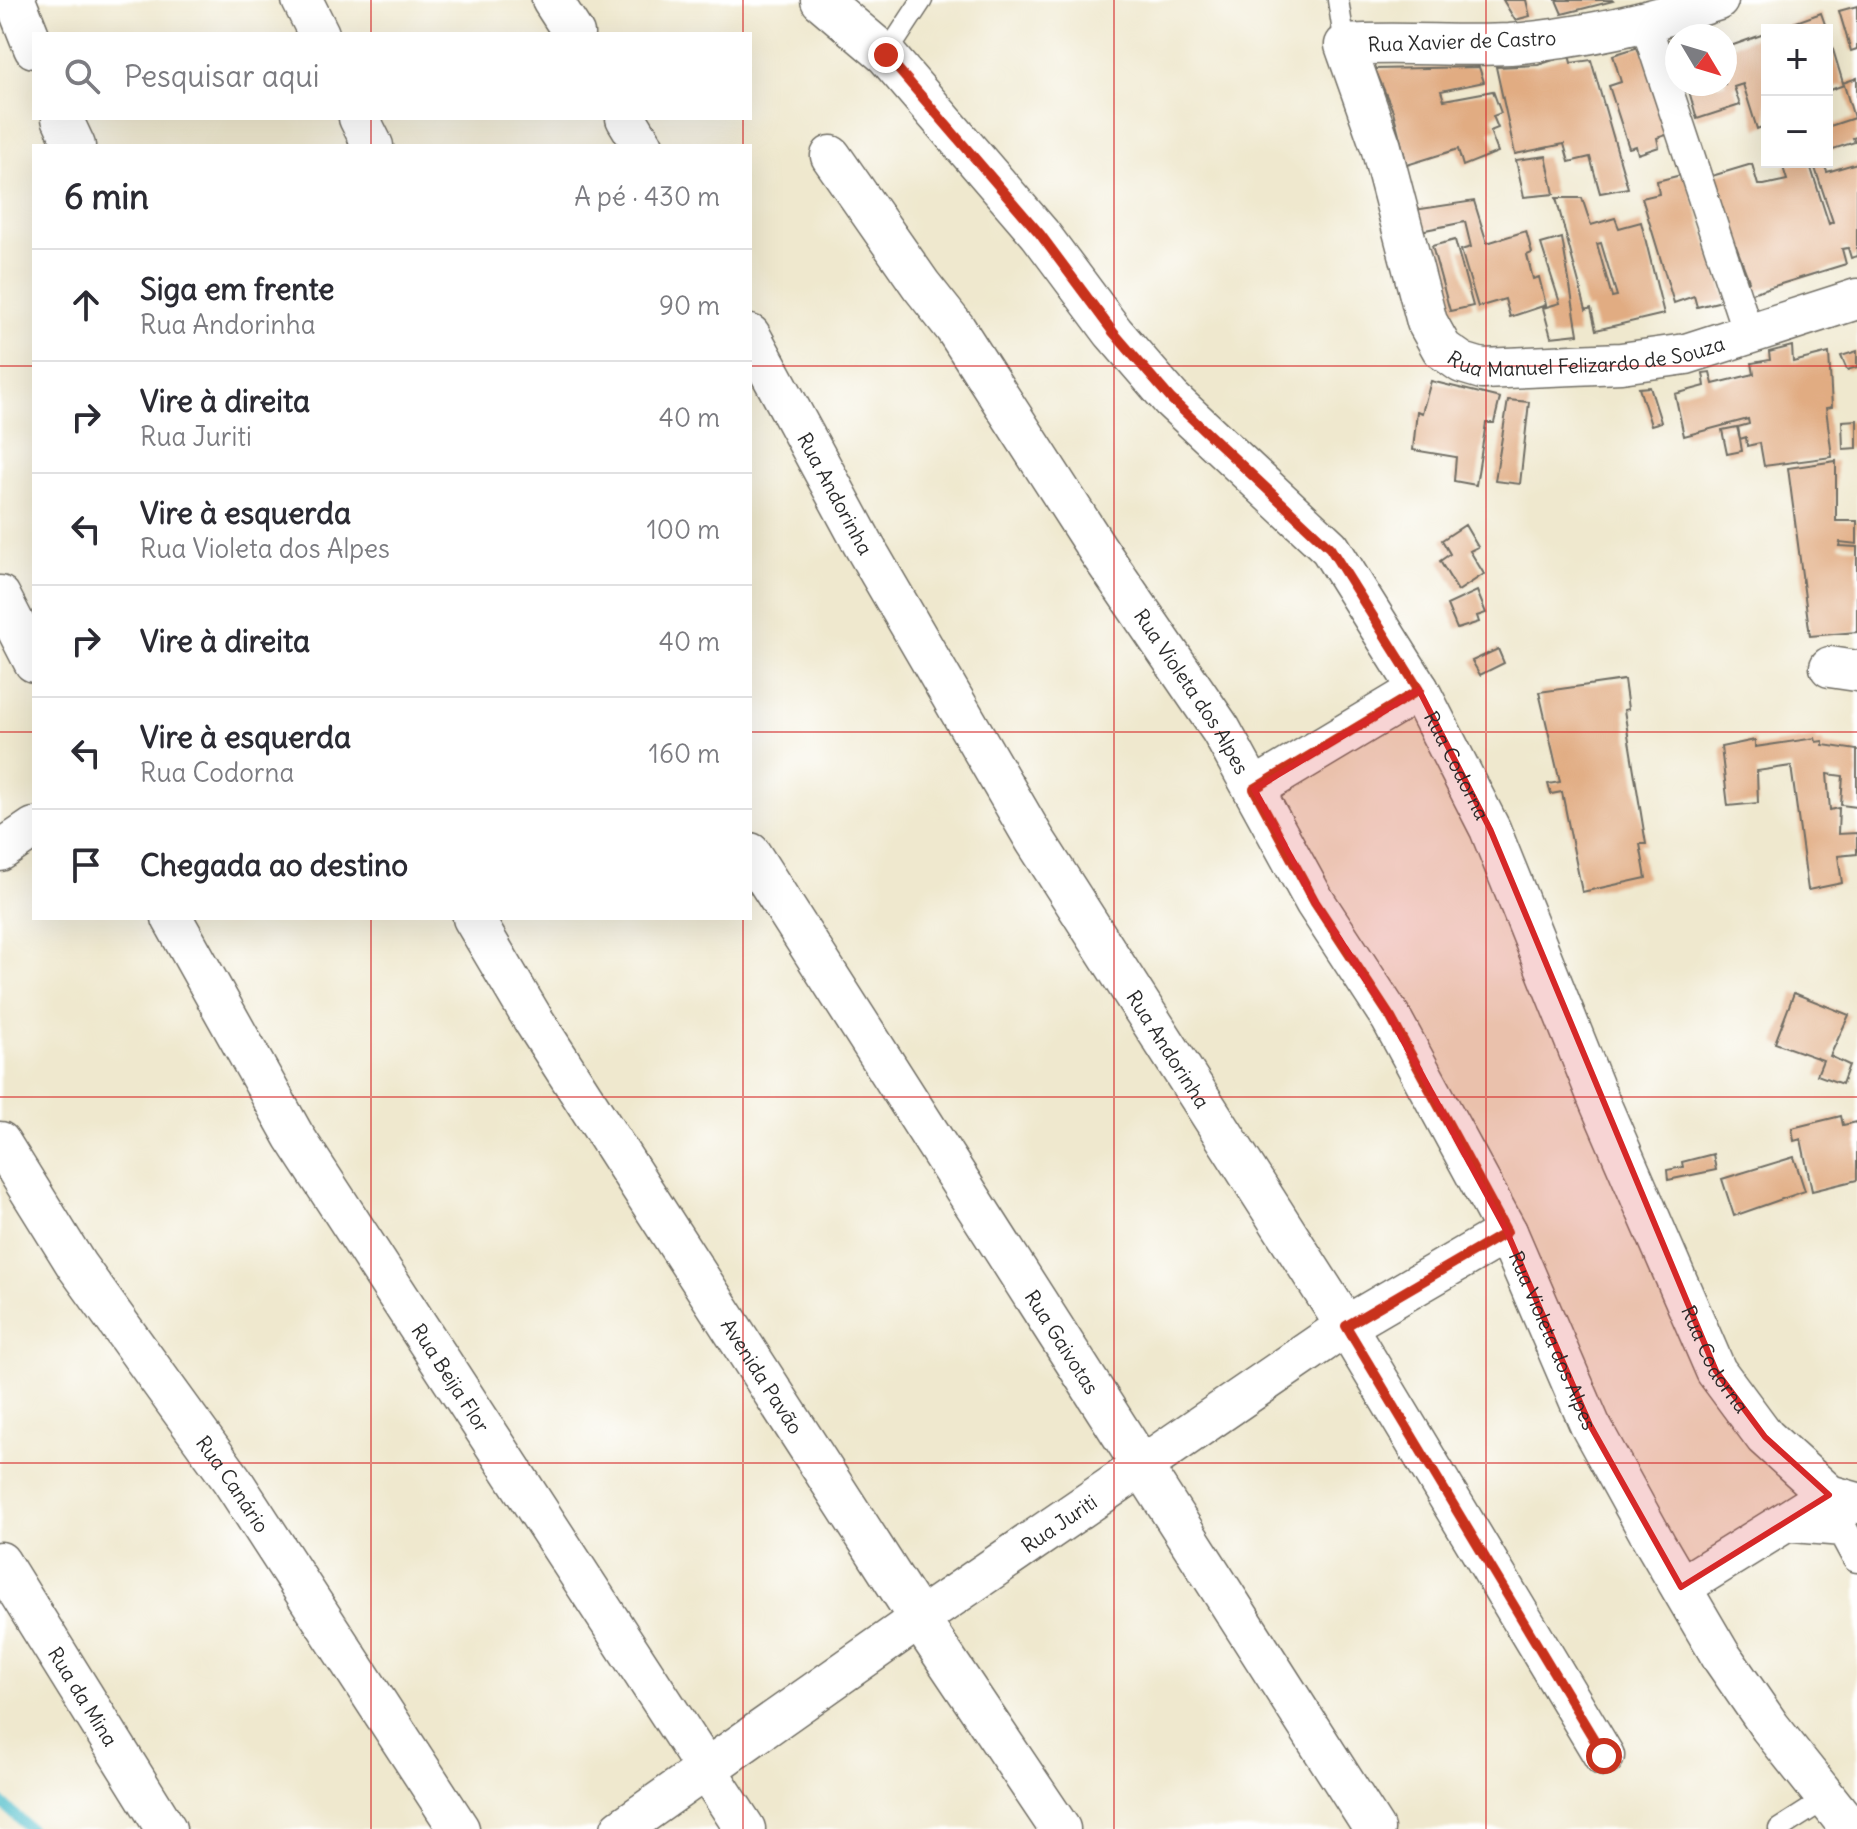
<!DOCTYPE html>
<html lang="pt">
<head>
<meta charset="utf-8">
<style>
  :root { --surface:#fff; --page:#f2f2f3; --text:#2b2b33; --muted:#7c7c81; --line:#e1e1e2 }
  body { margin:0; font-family:Delius,sans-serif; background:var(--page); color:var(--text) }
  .controls { position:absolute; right:24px; top:24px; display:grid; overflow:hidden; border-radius:0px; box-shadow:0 8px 32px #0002 }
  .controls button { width:72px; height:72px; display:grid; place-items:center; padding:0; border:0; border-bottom:2px solid var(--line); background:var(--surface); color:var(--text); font:40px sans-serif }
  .compass { position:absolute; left:1665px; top:24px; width:72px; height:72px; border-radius:50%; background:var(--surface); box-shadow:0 8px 32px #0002; rotate:128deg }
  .stop { position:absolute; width:24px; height:24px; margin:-18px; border:6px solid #c8321e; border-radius:50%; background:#fff }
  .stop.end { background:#c8321e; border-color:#fff; box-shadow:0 2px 8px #0008 }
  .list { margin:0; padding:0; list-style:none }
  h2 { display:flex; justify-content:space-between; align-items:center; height:104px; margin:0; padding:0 32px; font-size:34px }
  h2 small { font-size:26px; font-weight:400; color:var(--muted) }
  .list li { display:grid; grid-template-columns:52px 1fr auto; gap:24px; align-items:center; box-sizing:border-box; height:112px; padding:0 32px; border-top:2px solid var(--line) }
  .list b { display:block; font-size:30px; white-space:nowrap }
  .list p { margin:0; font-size:26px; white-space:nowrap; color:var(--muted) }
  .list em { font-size:26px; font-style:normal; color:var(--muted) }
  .icon { flex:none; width:44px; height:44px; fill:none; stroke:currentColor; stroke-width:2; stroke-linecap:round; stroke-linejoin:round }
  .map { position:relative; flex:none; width:1857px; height:1829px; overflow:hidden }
  .search { position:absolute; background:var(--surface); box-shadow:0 8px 32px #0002; left:32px; top:32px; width:720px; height:88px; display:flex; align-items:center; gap:20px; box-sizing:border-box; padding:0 28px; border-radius:0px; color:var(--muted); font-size:30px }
  .panel { position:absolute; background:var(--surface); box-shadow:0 8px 32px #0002; left:32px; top:144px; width:720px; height:776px; border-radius:0px }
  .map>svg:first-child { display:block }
</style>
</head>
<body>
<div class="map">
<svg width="1857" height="1829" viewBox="0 0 1857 1829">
  <rect width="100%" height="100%" fill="#fff"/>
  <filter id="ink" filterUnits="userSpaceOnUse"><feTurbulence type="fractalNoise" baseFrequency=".0125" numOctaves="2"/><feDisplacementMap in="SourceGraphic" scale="16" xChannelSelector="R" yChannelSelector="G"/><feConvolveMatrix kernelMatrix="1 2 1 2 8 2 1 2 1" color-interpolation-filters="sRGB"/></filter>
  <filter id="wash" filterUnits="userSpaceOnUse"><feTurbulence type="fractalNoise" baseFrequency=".006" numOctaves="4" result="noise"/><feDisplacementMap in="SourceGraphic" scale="32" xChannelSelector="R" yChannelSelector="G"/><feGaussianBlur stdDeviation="1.8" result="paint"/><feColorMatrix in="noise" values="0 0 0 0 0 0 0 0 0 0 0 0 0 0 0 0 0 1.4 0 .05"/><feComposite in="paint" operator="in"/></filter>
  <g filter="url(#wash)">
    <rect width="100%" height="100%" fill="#efe8ce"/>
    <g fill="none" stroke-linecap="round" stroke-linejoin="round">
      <path stroke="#51beca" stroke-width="11" d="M0,1801L30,1829"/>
    </g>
    <g id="blocks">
      <path fill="#e1ac82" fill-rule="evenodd" d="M1503,0H1526L1530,16L1515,20Z
        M1556,0H1612L1613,1L1562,14Z
        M1857,6V49L1851,51L1839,11Z
        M1821,13L1827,30H1783L1782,27Z
        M1767,33V125L1757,129L1743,84L1734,87L1740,105L1697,119L1687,84H1725V48Z
        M1828,33L1843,83L1857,78V137L1853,138L1855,142L1827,151V127L1854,118L1844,85L1827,91Z
        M1642,46L1672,133L1657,138L1659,147L1638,154L1636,146L1629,148L1609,86L1621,82L1613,55Z
        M1569,55L1571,63L1591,60L1628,188L1600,193L1590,157L1569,162L1564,144L1515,154L1496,67L1538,65Z
        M1479,67L1484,82L1441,91L1444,100L1493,91L1501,113L1493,116L1498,128L1490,131L1498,152L1463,166L1458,149L1407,165L1393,111L1375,69Z
        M1546,156L1554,194L1524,197L1516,160Z
        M1796,162H1809L1829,224L1833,222L1813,162H1823L1827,172L1857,163V256L1851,258L1848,248L1842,249L1846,264L1745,295L1742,284L1749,281L1736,246L1730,248L1732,239L1715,199L1719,198L1712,176L1752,164L1758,185H1764L1787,180L1783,167Z
        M1685,174L1726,300L1697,307L1694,296L1674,303L1642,198L1659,194L1657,181Z
        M1556,198H1582L1591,225L1615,218L1619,228L1641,222L1664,314L1596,330L1591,308L1586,310ZM1601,243L1617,296L1612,297L1597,244Z
        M1474,201L1487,243L1526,231L1532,253L1527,255L1533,279L1539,277L1546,305L1510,317L1505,299L1478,307L1461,250L1471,247L1465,222L1420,231L1414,210Z
        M1562,238L1578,334L1551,337L1543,308L1560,303L1541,244Z
        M1455,240L1473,306L1450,311L1432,246Z
        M1792,346L1793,362L1829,353L1832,407L1826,408L1832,457L1764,466L1760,443L1747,446L1746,437L1740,439L1742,451L1727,454L1722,430L1737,427L1740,439L1738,427L1749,424L1748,419L1684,436L1675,394L1705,386L1703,373L1710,372L1713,384L1754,374L1752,363L1770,360L1769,352Z
        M1857,351V367L1847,370L1841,356Z
        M1431,381L1500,398L1494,423H1486L1476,485L1454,481L1456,457L1413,450L1417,411L1422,413Z
        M1650,387L1661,422L1651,425L1639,388Z
        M1508,400L1529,402L1520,484L1495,481Z
        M1857,420V448L1843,449L1842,421Z
        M1836,461V521H1857V544L1840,542L1839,546L1857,547V632L1810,636L1788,468Z
        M1465,525L1478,547L1470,551L1484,574L1458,591L1440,561L1450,554L1442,540Z
        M1477,591L1486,613L1477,616L1479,622L1457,629L1447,605Z
        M1498,649L1504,663L1480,675L1472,661Z
        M1624,680L1628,709L1624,710L1646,844H1640L1646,878L1582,892L1562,792L1551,794L1548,784L1560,782L1539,692Z
        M1815,738L1816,742L1823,741V745L1857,750V807L1841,805L1843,776L1827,774L1830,810L1839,808L1838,834L1857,833V854L1838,856L1842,883L1808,890L1791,766L1757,771L1758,803L1728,806L1721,747L1755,740V747Z
        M1794,993L1849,1015L1830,1056L1849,1065L1842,1084L1817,1075L1823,1060L1775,1043Z
        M1841,1116L1843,1125L1857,1122V1180L1812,1191L1801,1139L1794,1141L1792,1128Z
        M1713,1154L1716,1170L1668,1180L1667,1170L1683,1167L1682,1162Z
        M1794,1157L1805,1191L1734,1216L1722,1179Z"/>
    </g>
  </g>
  <g filter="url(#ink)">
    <use href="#blocks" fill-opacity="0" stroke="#706d64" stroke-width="2"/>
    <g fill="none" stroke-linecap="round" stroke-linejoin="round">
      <g stroke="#706d64" stroke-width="23">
        <path id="service" d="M1338,0L1345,45
          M886,55L922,0
          M1779,1829L1826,1799"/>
      </g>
      <g stroke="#706d64" stroke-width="33">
        <path id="pedestrian" d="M1646,25L1749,336
          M1780,1526L1843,1531L1857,1557"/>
      </g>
      <g stroke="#706d64" stroke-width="43">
        <g id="minor">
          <path d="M15,0L34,48"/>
          <path d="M302,0L319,34"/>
          <path d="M552,0L574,34"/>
          <path id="s1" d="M821,0L886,55L1040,234L1113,332L1171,399L1330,548L1419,690L1490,829L1600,1103L1716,1371L1765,1437L1829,1495L1857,1503"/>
          <path id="s2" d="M1718,0C1649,23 1583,38 1510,44C1456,47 1400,41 1345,45L1381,147L1427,322L1442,349L1462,363L1482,369L1621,363L1686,354L1857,299"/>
          <path d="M62,118L75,146"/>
          <path d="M359,118L373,146"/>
          <path d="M626,118L643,146"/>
          <path id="s3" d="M831,156L921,285L955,328L1098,550L1221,730L1315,902L1391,1018L1507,1232L1590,1425L1656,1545L1721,1656L1770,1727L1851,1829"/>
          <path id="s4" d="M750,335L863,544L1035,840L1346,1326L1604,1756"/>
          <path d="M0,596L34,662"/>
          <path d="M1830,667L1857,671"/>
          <path d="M1254,789L1419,690"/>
          <path d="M0,851L34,828"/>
          <path id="s5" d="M750,853L1374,1829"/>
          <path id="s6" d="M172,918L294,1136L745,1829"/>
          <path id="s7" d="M473,918L534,1021L919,1619L1060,1829"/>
          <path id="s8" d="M0,1142L77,1266L232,1480L459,1829"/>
          <path id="s9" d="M0,1562L166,1829"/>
          <path d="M1681,1587L1829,1495"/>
          <path id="s10" d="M621,1829L919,1619L1346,1326L1507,1232"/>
        </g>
      </g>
      <use href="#service" stroke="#fff" stroke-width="20"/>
      <use href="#pedestrian" stroke="#fff" stroke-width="30"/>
      <use href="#minor" stroke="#fff" stroke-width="40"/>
    </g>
  </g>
  <g fill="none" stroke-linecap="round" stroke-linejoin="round" filter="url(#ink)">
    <path stroke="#c8321e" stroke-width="10" d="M886,55L1040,234L1113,332L1171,399L1330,548L1419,690L1254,789L1315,902L1391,1018L1507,1232L1346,1326L1604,1756"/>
  </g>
  <path fill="#d62828" fill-opacity="0.2" stroke="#d62828" stroke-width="6" stroke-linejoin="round" d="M1419,690L1490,829L1716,1371L1765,1437L1829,1495L1681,1587L1590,1425L1507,1232L1391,1018L1315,902L1254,789Z"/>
  <path fill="none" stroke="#d62828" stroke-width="2" stroke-opacity="0.55" d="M371,0V34M743,0V34M1114,0V1829M1486,0V1829M371,118V146M743,118V146M0,366H34M750,366H1857M0,732H34M750,732H1857M371,918V1829M743,918V1829M0,1097H1857M0,1463H1857"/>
  <g text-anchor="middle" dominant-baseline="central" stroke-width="7" stroke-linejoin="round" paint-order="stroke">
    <g font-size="20" fill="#2b2b2b" stroke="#fff">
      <text transform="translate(1462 41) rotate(-2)">Rua Xavier de Castro</text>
      <text stroke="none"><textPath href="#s2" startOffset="848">Rua Manuel Felizardo de Souza</textPath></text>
      <text stroke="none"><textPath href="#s4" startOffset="180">Rua Andorinha</textPath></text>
      <text stroke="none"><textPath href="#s3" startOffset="646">Rua Violeta dos Alpes</textPath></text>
      <text stroke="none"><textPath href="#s1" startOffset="1002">Rua Codorna</textPath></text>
      <text stroke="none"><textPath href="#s4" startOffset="828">Rua Andorinha</textPath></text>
      <text stroke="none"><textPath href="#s3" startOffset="1390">Rua Violeta dos Alpes</textPath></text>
      <text stroke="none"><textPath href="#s5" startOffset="580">Rua Gaivotas</textPath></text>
      <text stroke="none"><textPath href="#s1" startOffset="1650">Rua Codorna</textPath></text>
      <text stroke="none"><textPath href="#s7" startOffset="542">Avenida Pavão</textPath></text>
      <text stroke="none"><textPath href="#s6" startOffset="538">Rua Beija Flor</textPath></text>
      <text stroke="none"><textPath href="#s8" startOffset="414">Rua Canário</textPath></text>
      <text stroke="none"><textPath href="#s10" startOffset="534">Rua Juriti</textPath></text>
      <text stroke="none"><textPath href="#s9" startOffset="158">Rua da Mina</textPath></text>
    </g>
  </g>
</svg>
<div class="controls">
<button>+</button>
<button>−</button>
</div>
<svg class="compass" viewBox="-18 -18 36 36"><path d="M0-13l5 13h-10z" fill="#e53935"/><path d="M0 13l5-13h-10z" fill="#7c7c81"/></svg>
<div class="stop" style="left:1604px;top:1756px"></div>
<div class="stop end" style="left:886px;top:55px"></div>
<div class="search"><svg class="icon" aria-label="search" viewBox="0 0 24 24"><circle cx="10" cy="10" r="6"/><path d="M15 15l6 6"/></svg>Pesquisar aqui</div>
<section class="panel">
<h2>6 min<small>A pé · 430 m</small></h2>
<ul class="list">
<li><svg class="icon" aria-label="ahead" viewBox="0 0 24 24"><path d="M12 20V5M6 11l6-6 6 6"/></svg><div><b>Siga em frente</b><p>Rua Andorinha</p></div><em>90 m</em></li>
<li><svg class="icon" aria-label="right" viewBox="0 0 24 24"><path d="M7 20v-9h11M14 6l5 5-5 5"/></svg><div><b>Vire à direita</b><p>Rua Juriti</p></div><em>40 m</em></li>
<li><svg class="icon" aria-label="left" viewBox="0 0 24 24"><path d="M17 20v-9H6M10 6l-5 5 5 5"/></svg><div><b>Vire à esquerda</b><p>Rua Violeta dos Alpes</p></div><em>100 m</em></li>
<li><svg class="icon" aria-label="right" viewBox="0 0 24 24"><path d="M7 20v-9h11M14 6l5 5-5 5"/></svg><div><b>Vire à direita</b></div><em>40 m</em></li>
<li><svg class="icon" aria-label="left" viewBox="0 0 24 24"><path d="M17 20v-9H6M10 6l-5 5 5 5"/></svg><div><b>Vire à esquerda</b><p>Rua Codorna</p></div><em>160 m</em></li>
<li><svg class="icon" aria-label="arrive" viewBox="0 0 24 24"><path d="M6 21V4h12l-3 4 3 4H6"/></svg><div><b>Chegada ao destino</b></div></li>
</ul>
</section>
</div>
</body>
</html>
